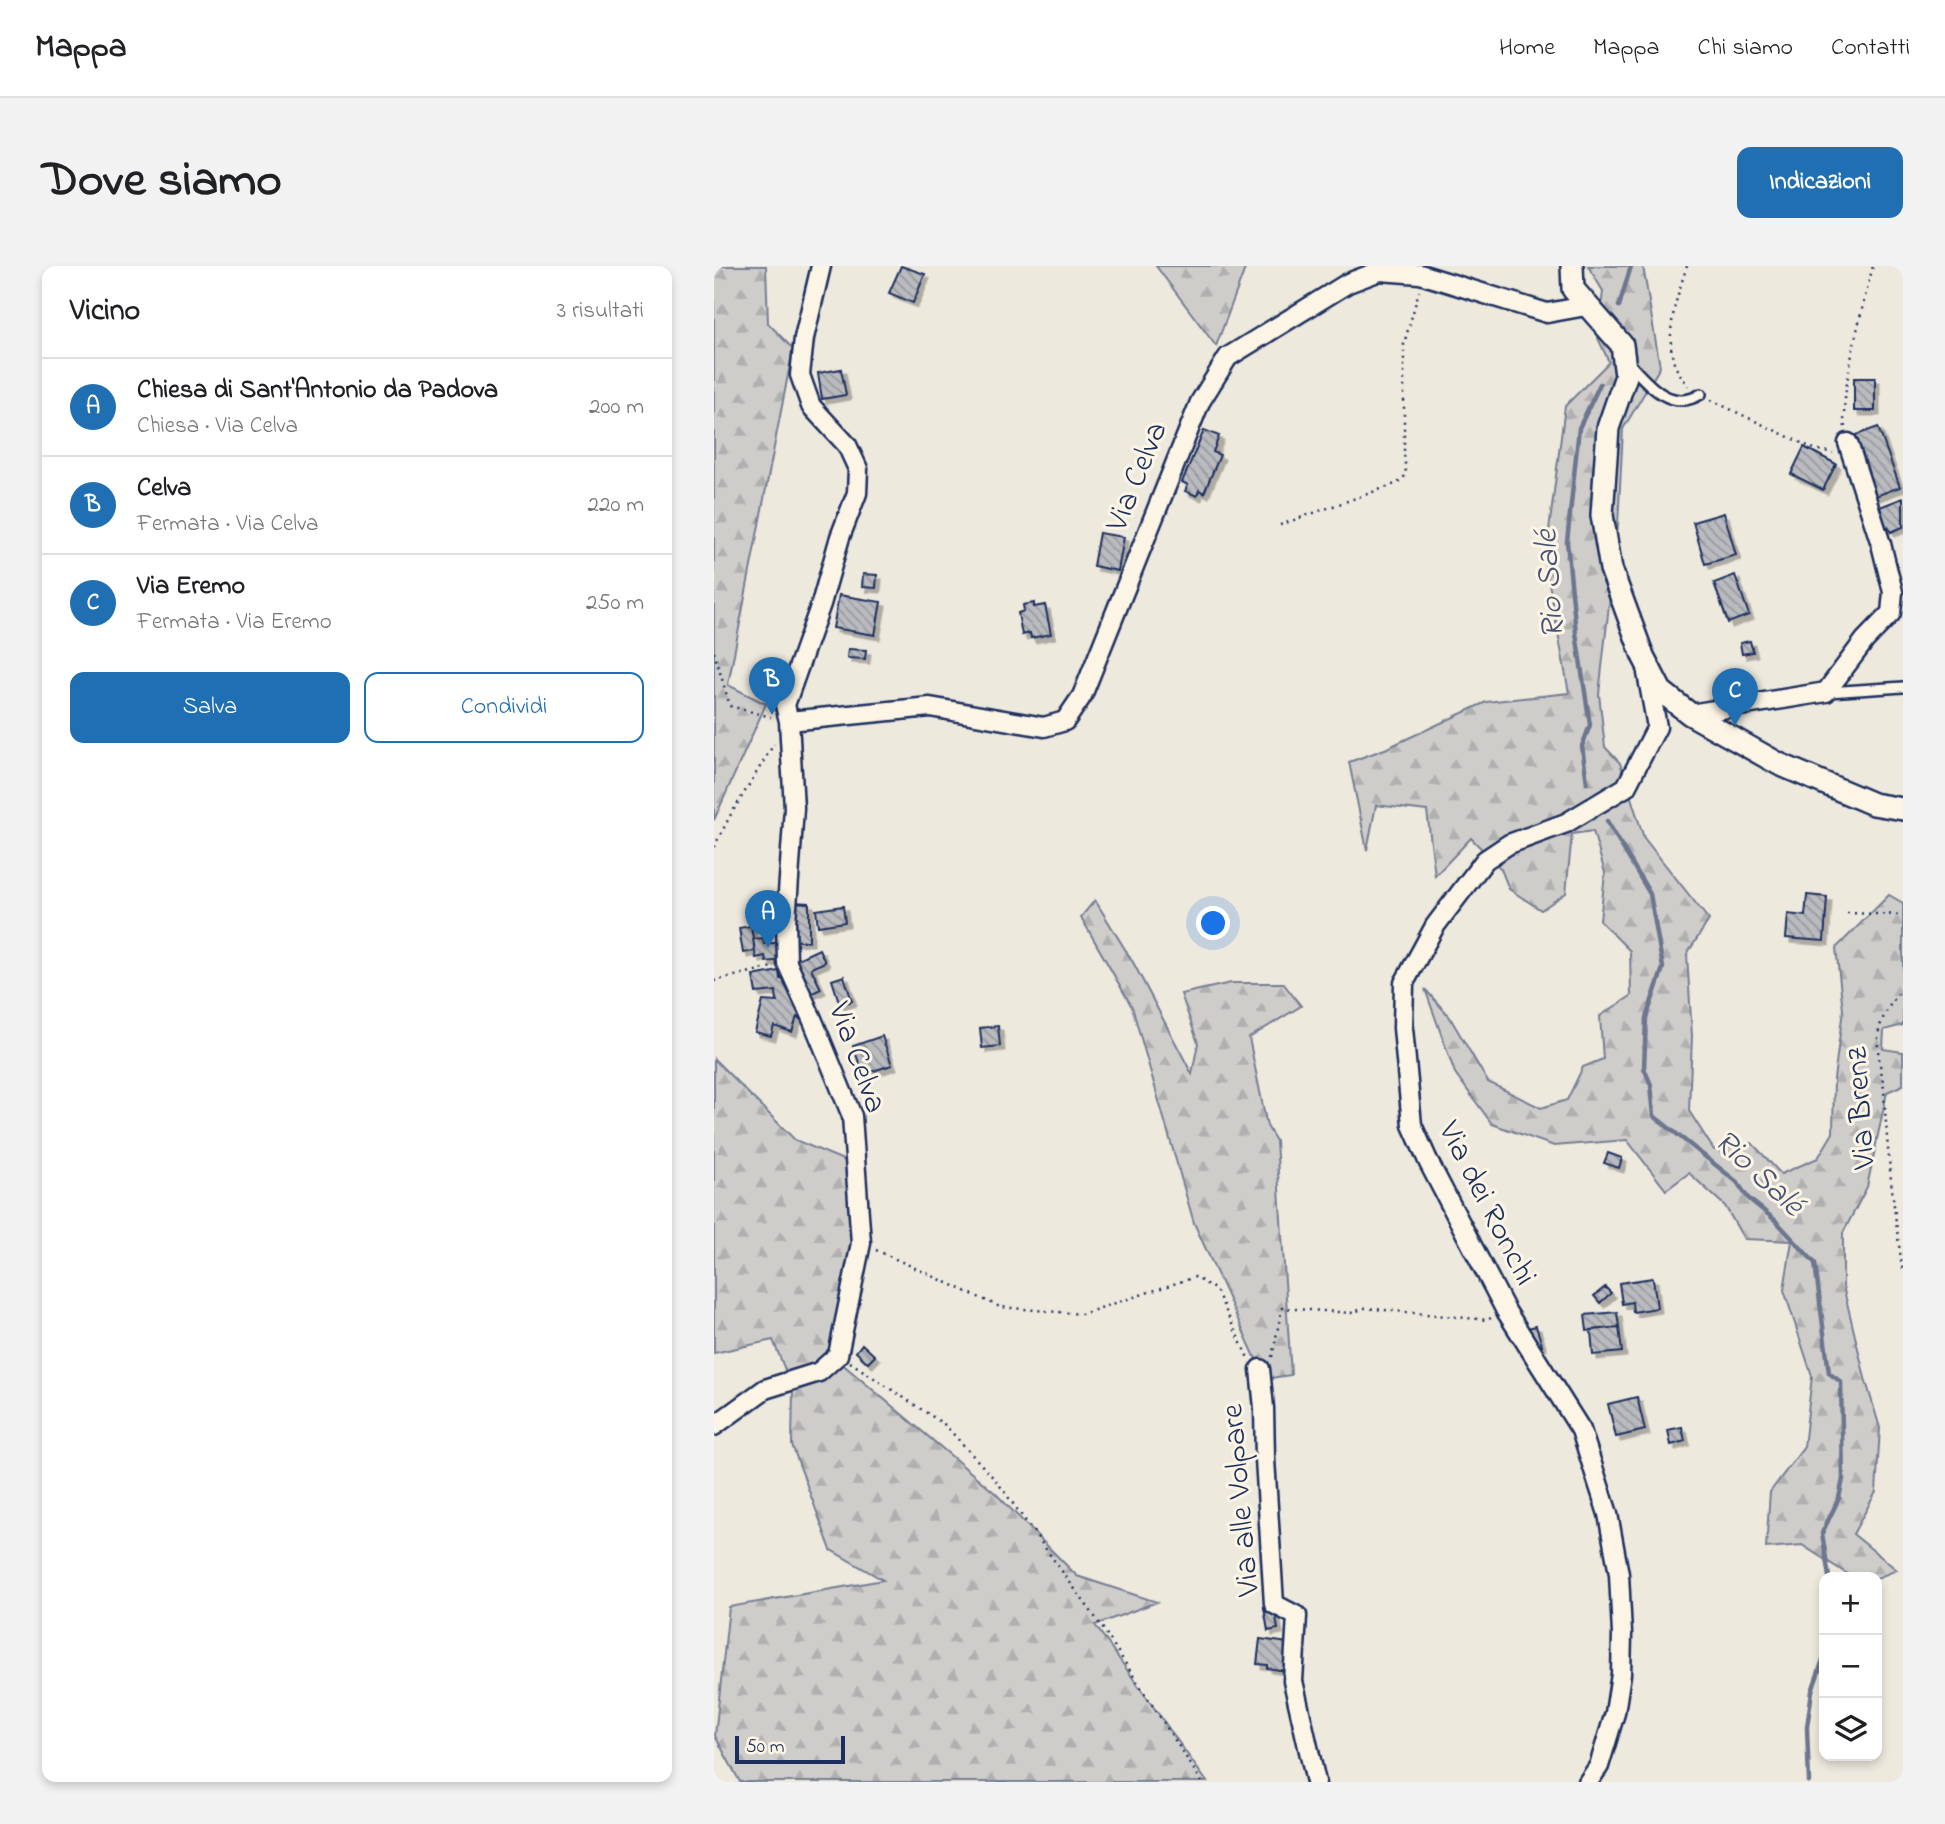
<!DOCTYPE html>
<html lang="it">
<head>
<meta charset="utf-8">
<style>
  :root { --surface:#fff; --page:#f2f2f2; --text:#202124; --muted:#757577; --line:#e0e0e0; --accent:#1f6fb2 }
  body { margin:0; font-family:"Indie Flower",sans-serif; background:var(--page); color:var(--text) }
  .controls { position:absolute; right:21px; bottom:21px; display:grid; overflow:hidden; border-radius:14px; box-shadow:0 4px 10px #0003 }
  .controls button { width:63px; height:63px; display:grid; place-items:center; padding:0; border:0; border-bottom:2px solid var(--line); background:var(--surface); color:var(--text); font:35px sans-serif }
  .scale { position:absolute; left:21px; bottom:18px; width:110px; box-sizing:border-box; padding-left:7px; border:4px solid #1b2f5e; border-top:0; font-size:19px; line-height:24px; white-space:nowrap; color:#1b2f5e; -webkit-text-stroke:5px #fcf5e5; paint-order:stroke }
  .you { position:absolute; left:500px; top:658px; width:24px; height:24px; margin:-18px; border:5px solid #fff; border-radius:50%; background:#1a73e8; box-shadow:0 0 0 10px #1a73e833 }
  .badge { display:grid; place-items:center; width:46px; height:46px; border-radius:50%; background:var(--accent); color:#fff; font-size:23px; font-weight:700 }
  .pin { position:absolute; translate:-50% -58px; filter:drop-shadow(0 2px 4px #0008) }
  .pin::after { content:''; position:absolute; top:37px; width:24px; height:21px; background:inherit; clip-path:polygon(0 0,100% 0,50% 100%) }
  .list { margin:0; padding:0; list-style:none }
  h2 { display:flex; justify-content:space-between; align-items:center; height:91px; margin:0; padding:0 28px; font-size:30px }
  h2 small { font-size:23px; font-weight:400; color:var(--muted) }
  .list li { display:grid; grid-template-columns:46px 1fr auto; gap:21px; align-items:center; box-sizing:border-box; height:98px; padding:0 28px; border-top:2px solid var(--line) }
  .list b { display:block; font-size:26px; white-space:nowrap }
  .list p { margin:0; font-size:23px; white-space:nowrap; color:var(--muted) }
  .list em { font-size:23px; font-style:normal; color:var(--muted) }
  .actions { display:flex; gap:14px; padding:21px 28px }
  .actions a { flex:1; padding:16px 0; border:2px solid var(--accent); border-radius:14px; text-align:center; font-size:24px; color:var(--accent) }
  .actions .main { background:var(--accent); color:#fff }
  .icon { flex:none; width:38px; height:38px; fill:none; stroke:currentColor; stroke-width:2; stroke-linecap:round; stroke-linejoin:round }
  .map { position:relative; flex:none; width:1189px; height:1516px; overflow:hidden; border-radius:14px }
  header { display:flex; align-items:center; gap:42px; box-sizing:border-box; height:98px; padding:0 35px; background:var(--surface); border-bottom:2px solid var(--line) }
  header strong { font-size:33px }
  nav { display:flex; gap:38px; margin-inline-start:auto; font-size:24px }
  .intro { display:flex; align-items:center; justify-content:space-between; box-sizing:border-box; height:168px; padding:0 42px }
  h1 { margin:0; font-size:49px }
  .button { padding:18px 32px; border-radius:14px; background:var(--accent); color:#fff; font-size:24px; font-weight:700 }
  main { display:flex; gap:42px; padding:0 42px }
  aside { flex:1; background:var(--surface); border-radius:14px; box-shadow:0 4px 10px #0003 }
  .map>svg:first-child { display:block }
</style>
</head>
<body>
<header>
<strong>Mappa</strong>
<nav><a>Home</a><a>Mappa</a><a>Chi siamo</a><a>Contatti</a></nav>
</header>
<div class="intro"><h1>Dove siamo</h1><a class="button">Indicazioni</a></div>
<main>
<aside>
<h2>Vicino<small>3 risultati</small></h2>
<ul class="list">
<li><span class="badge">A</span><div><b>Chiesa di Sant'Antonio da Padova</b><p>Chiesa · Via Celva</p></div><em>200 m</em></li>
<li><span class="badge">B</span><div><b>Celva</b><p>Fermata · Via Celva</p></div><em>220 m</em></li>
<li><span class="badge">C</span><div><b>Via Eremo</b><p>Fermata · Via Eremo</p></div><em>250 m</em></li>
</ul>
<div class="actions"><a class="main">Salva</a><a>Condividi</a></div>
</aside>
<div class="map">
<svg width="1189" height="1516" viewBox="0 0 1189 1516">
  <defs>
    <pattern id="forest-firs" width="22" height="20" patternUnits="userSpaceOnUse" patternTransform="scale(1.75)"><rect width="22" height="20" fill="#cfcdca"/><path d="M5 1l3.5 6h-7zM16 11l3.5 6h-7z" fill="#b1b0b0"/></pattern>
    <pattern id="building-back-hatch" width="6" height="6" patternUnits="userSpaceOnUse" patternTransform="scale(1.75)"><rect width="6" height="6" fill="#babbbe"/><path d="M-1 5l2 2M0 0l6 6M5-1l2 2" fill="none" stroke="#96989e"/></pattern>
    <filter id="shadow"><feDropShadow dx="4.5" dy="4.5" stdDeviation="0" flood-color="#0004"/></filter>
  </defs>
  <rect width="100%" height="100%" fill="#eee9dd"/>
  <filter id="ink" filterUnits="userSpaceOnUse"><feTurbulence type="fractalNoise" baseFrequency=".0143" numOctaves="2"/><feDisplacementMap in="SourceGraphic" scale="14" xChannelSelector="R" yChannelSelector="G"/><feConvolveMatrix kernelMatrix="1 2 1 2 8 2 1 2 1" color-interpolation-filters="sRGB"/></filter>
  <g filter="url(#ink)">
    <path fill="url(#forest-firs)" stroke="#757e94" stroke-width="2" d="M0,0H52L54,57L79,83L14,419L52,438L0,554Z
      M442,0H532L502,80Z
      M874,0H929L946,101L909,163L904,259L885,428L891,481L906,497L930,572L995,654L973,688L978,770L975,845L1000,884L1038,877L1067,908L1104,892L1119,867L1120,813L1129,744L1122,682L1175,629L1189,637V759L1170,764L1169,783L1189,786V819L1173,826L1153,921L1129,967V1020L1151,1112L1166,1162L1162,1226L1139,1268L1183,1304L1163,1312L1138,1311L1088,1279L1052,1282L1056,1226L1090,1181L1098,1110L1070,1024L1078,975L1030,973L1011,940L975,907L952,924L913,874L840,880L778,858L741,807L711,723L735,750L774,816L827,842L853,834L869,801L889,793L886,750L917,730L916,685L886,655L891,607L879,565L858,568L852,627L827,644L795,623L787,603L757,572L721,610L713,545L662,539L653,584L635,496L671,483L772,436L855,427L831,295L851,140L895,96L884,72L889,25Z
      M381,634L420,698L478,808L484,777L467,728L517,717H569L587,740L535,772L553,860L562,875L577,1109L551,1113L480,957L418,741L367,651Z
      M0,793L81,874L139,898L141,976L119,1090L281,1227L363,1310L443,1336L381,1359L493,1516H26L1,1470L15,1341L169,1314L117,1284L78,1179L79,1124L59,1074L0,1087Z"/>
    <g fill="none" stroke-linecap="round" stroke-linejoin="round">
      <path stroke="#6c778f" stroke-width="4.5" d="M905,40L917,0
        M873,517L868,480L876,459L862,367L853,276L865,162L886,118
        M893,555L936,628L949,702L932,752L930,802L937,819L940,850L1023,916L1034,932L1061,954L1101,997L1115,1107L1127,1116L1129,1213L1125,1232L1108,1267L1115,1311
        M1095,1516L1093,1461L1098,1425L1110,1391"/>
    </g>
    <path fill="url(#building-back-hatch)" stroke="#1b2f5e" stroke-width="2" filter="url(#shadow)" d="M187,0L211,8L199,37L175,27Z
      M127,103L132,129L108,133L104,107Z
      M1140,112H1161V145H1140Z
      M1164,161L1186,221L1159,231L1137,171Z
      M490,164L505,170L499,186L506,189L490,227L485,224L483,230L471,225L474,219L468,216Z
      M1090,181L1122,198L1109,224L1077,208Z
      M1189,232V261L1177,266L1174,261L1168,264L1158,244Z
      M1010,247L1022,289L991,298L979,256Z
      M385,267L410,271L404,305L379,300Z
      M149,308L163,309L162,322L148,321Z
      M1021,309L1035,349L1014,357L1000,317Z
      M125,329L167,336L161,369L119,362Z
      M320,337V341L331,339L337,368L317,372L316,367L308,369L304,347L310,345L309,339Z
      M1036,375L1039,386L1028,388L1026,377Z
      M134,383L152,384L151,393L133,392Z
      M1093,629L1113,631L1110,675L1072,672L1074,648L1091,650Z
      M78,636L95,637V675H78Z
      M129,640L131,656L104,660L102,644Z
      M37,660L41,685L29,687L25,662Z
      M49,672L50,678L67,676V694L52,696L51,690L42,692L39,673Z
      M105,683L111,696L97,702L107,723L92,730L77,696Z
      M65,705L66,713L78,711L90,741L86,753L83,751L78,766L60,760L57,770L41,766L49,735L63,736L62,725L42,727L39,710Z
      M130,710L138,735L126,739L118,714Z
      M284,760L286,780L268,782L266,762Z
      M168,770L178,799L149,808L139,780Z
      M894,887L908,892L905,902L890,897Z
      M939,1012L943,1042L919,1046L918,1036L908,1038L905,1017Z
      M891,1021L897,1027L886,1037L880,1030Z
      M903,1046L905,1061L873,1065L871,1049Z
      M822,1060L828,1079L818,1082L813,1062Z
      M905,1061L908,1086L879,1089L877,1064Z
      M148,1078L161,1090L154,1097L142,1086Z
      M923,1131L931,1164L902,1171L894,1138Z
      M968,1161L971,1175L957,1179L954,1164Z
      M560,1340L564,1363L554,1365L550,1342Z
      M546,1373L575,1377L572,1405L553,1402V1399L543,1398Z"/>
    <g fill="none" stroke-linecap="round" stroke-linejoin="round">
      <g stroke="#1b2f5e" stroke-width="14">
        <path id="service" d="M914,96C933,117 956,147 987,128
          M1114,426L1189,421"/>
      </g>
      <g stroke="#1b2f5e" stroke-width="23">
        <path id="minor" d="M976,448L1112,426L1151,374L1177,347L1179,326L1167,278L1134,177
          M75,455L216,441L330,461L351,455L368,430L486,136L514,91L634,17L666,5L706,8L833,47L872,40
          M546,1103L550,1142L551,1193L560,1338L583,1350L579,1415L602,1516
          M0,1160L51,1123L105,1106L124,1089L147,977L138,850L99,755L73,697L72,655L80,542L75,455L71,439L107,338L126,271L143,227L144,203L133,179L97,140L86,109L90,72L107,0
          M874,1516L885,1500L901,1447L907,1408L908,1368L905,1308L894,1248L867,1164L792,1045L715,897L698,859L689,762L690,717L721,660L771,594L795,578L852,557L912,521L943,461L933,407"/>
      </g>
      <g stroke="#1b2f5e" stroke-width="26">
        <path id="tertiary" d="M858,0L859,23L908,79L912,110L894,162L888,249L897,303L929,390L947,425L976,448L1065,498L1159,538L1189,543"/>
      </g>
      <path stroke="#1b2f5e" stroke-width="2.5" stroke-dasharray="2 5" stroke-linecap="butt" d="M973,0C963,30 951,65 960,97C962,104 970,113 974,120
        M997,134L1100,183L1119,187
        M1131,161C1125,130 1150,34 1159,0
        M566,259L684,217L692,209L690,185V78L705,25
        M0,386L16,440L57,451
        M0,581L16,550L60,478
        M1133,647L1189,649
        M0,715L58,701
        M1189,722C1178,735 1169,748 1165,764C1161,784 1168,804 1170,824C1173,886 1180,946 1189,1007
        M162,984L286,1041L368,1048L481,1011L502,1024L534,1092
        M558,1091L568,1042L637,1047L651,1042L773,1054L779,1051
        M136,1096L231,1159L284,1217L384,1355L488,1516"/>
      <use href="#service" stroke="#fcf5e5" stroke-width="9"/>
      <use href="#minor" stroke="#fcf5e5" stroke-width="18"/>
      <use href="#tertiary" stroke="#fcf5e5" stroke-width="21"/>
    </g>
  </g>
  <g text-anchor="middle" dominant-baseline="central" stroke-width="6" stroke-linejoin="round" paint-order="stroke">
    <g font-size="32" fill="#1b2f5e" stroke="#fcf5e5">
      <text transform="translate(424 211) rotate(-68)">Via Celva</text>
      <text transform="translate(142 792) rotate(70)">Via Celva</text>
      <text transform="translate(1148 842) rotate(-94)">Via Brenz</text>
      <text transform="translate(772 938) rotate(63)">Via dei Ronchi</text>
      <text transform="translate(528 1234) rotate(-95)">Via alle Volpare</text>
    </g>
    <g font-size="33" font-style="italic" fill="#445376" stroke="#fcf5e5">
      <text transform="translate(837 318) rotate(-94)">Rio Salé</text>
      <text transform="translate(1044 908) rotate(43)">Rio Salé</text>
    </g>
  </g>
</svg>
<div class="controls">
<button>+</button>
<button>−</button>
<button><svg class="icon" aria-label="layers" viewBox="0 0 24 24"><path d="M12 4l9 5-9 5-9-5zM3 14l9 5 9-5"/></svg></button>
</div>
<div class="scale">50 m</div>
<div class="you"></div>
<div class="pin badge" style="left:54px;top:682px">A</div>
<div class="pin badge" style="left:58px;top:449px">B</div>
<div class="pin badge" style="left:1021px;top:460px">C</div>
</div>
</main>
</body>
</html>
